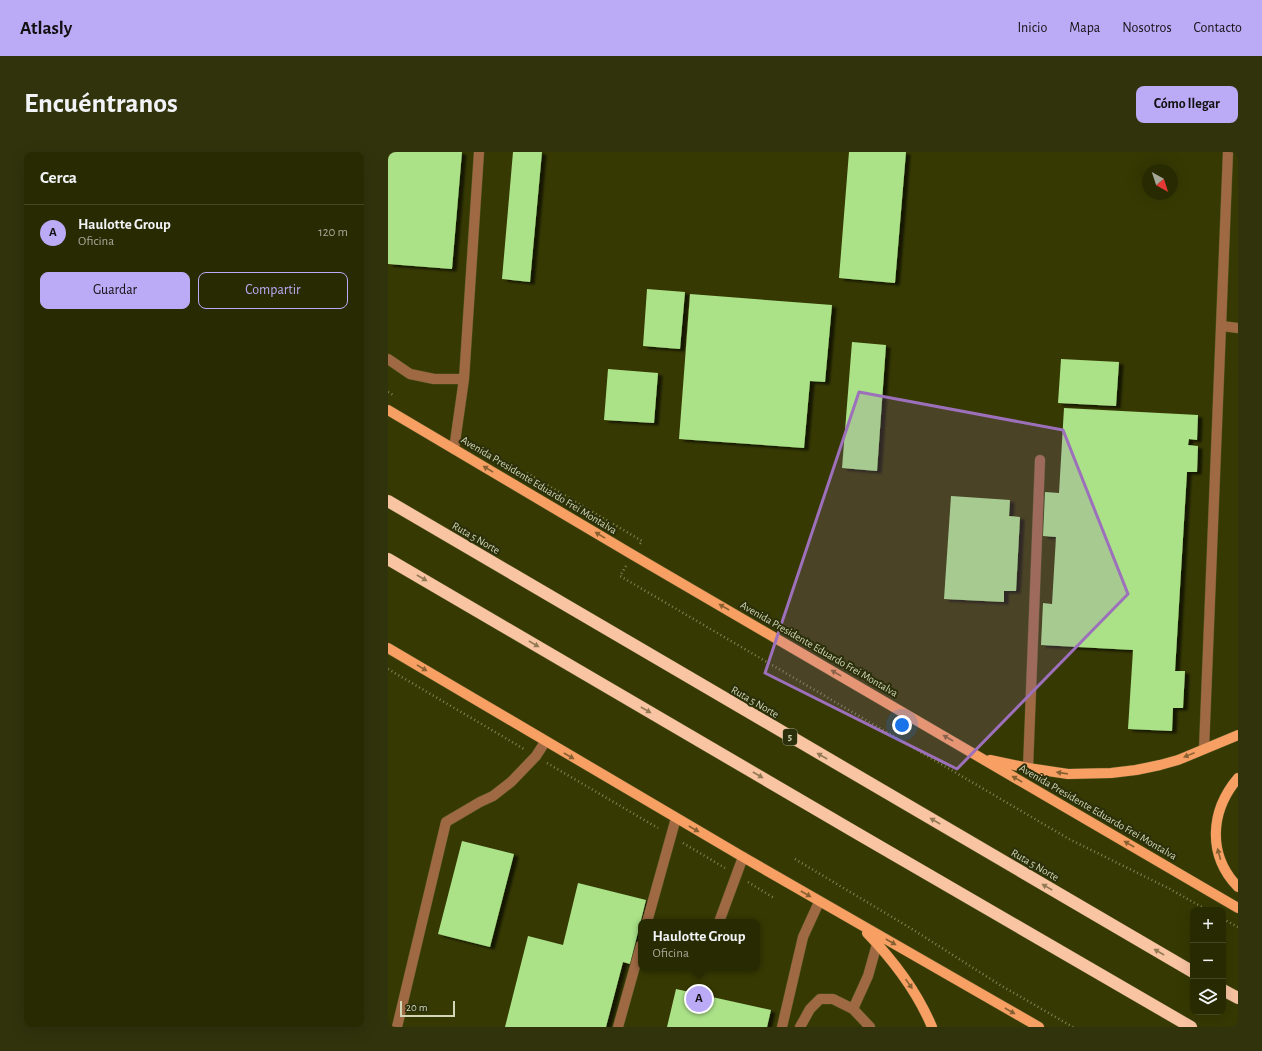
<!DOCTYPE html>
<html lang="es">
<head>
<meta charset="utf-8">
<style>
  :root { --surface:#282b02; --page:#30330c; --text:#f1f3f6; --muted:#a5a799; --line:#444724; --accent:#bbaaf6 }
  body { margin:0; font-family:"Alegreya Sans",sans-serif; background:var(--page); color:var(--text) }
  .controls { position:absolute; right:12px; bottom:12px; display:grid; overflow:hidden; border-radius:8px; box-shadow:0 4px 16px #0002 }
  .controls button { width:36px; height:36px; display:grid; place-items:center; padding:0; border:0; border-bottom:1px solid var(--line); background:var(--surface); color:var(--text); font:20px sans-serif }
  .compass { position:absolute; left:754px; top:12px; width:36px; height:36px; border-radius:50%; background:var(--surface); box-shadow:0 4px 16px #0002; rotate:141deg }
  .scale { position:absolute; left:12px; bottom:10px; width:55px; box-sizing:border-box; padding-left:4px; border:2px solid #d1d6b5; border-top:0; font-size:11px; line-height:14px; white-space:nowrap; color:#d1d6b5; -webkit-text-stroke:3px #2b2f0a; paint-order:stroke }
  .you { position:absolute; left:514px; top:573px; width:14px; height:14px; margin:-10px; border:3px solid #fff; border-radius:50%; background:#1a73e8; box-shadow:0 0 0 6px #1a73e833 }
  .badge { display:grid; place-items:center; width:26px; height:26px; border-radius:50%; background:var(--accent); color:#111; font-size:13px; font-weight:700 }
  .pin { position:absolute; translate:-50% -50%; border:2px solid #fff; box-shadow:0 1px 4px #0006 }
  .popup { position:absolute; left:250px; top:767px; width:122px; height:52px; box-sizing:border-box; display:grid; place-content:center; border-radius:8px; background:var(--surface); filter:drop-shadow(0 1px 3px #0005); font-size:13px; white-space:nowrap; color:var(--muted) }
  .popup b { font-size:15px; color:var(--text) }
  .popup::after { content:''; position:absolute; left:50%; top:100%; margin-left:-8px; border:8px solid transparent; border-top-color:var(--surface) }
  .list { margin:0; padding:0; list-style:none }
  h2 { display:flex; justify-content:space-between; align-items:center; height:52px; margin:0; padding:0 16px; font-size:17px }
  h2 small { font-size:13px; font-weight:400; color:var(--muted) }
  .list li { display:grid; grid-template-columns:26px 1fr auto; gap:12px; align-items:center; box-sizing:border-box; height:56px; padding:0 16px; border-top:1px solid var(--line) }
  .list b { display:block; font-size:15px; white-space:nowrap }
  .list p { margin:0; font-size:13px; white-space:nowrap; color:var(--muted) }
  .list em { font-size:13px; font-style:normal; color:var(--muted) }
  .actions { display:flex; gap:8px; padding:12px 16px }
  .actions a { flex:1; padding:9px 0; border:1px solid var(--accent); border-radius:8px; text-align:center; font-size:14px; color:var(--accent) }
  .actions .main { background:var(--accent); color:#111 }
  .icon { flex:none; width:22px; height:22px; fill:none; stroke:currentColor; stroke-width:2; stroke-linecap:round; stroke-linejoin:round }
  .map { position:relative; flex:none; width:850px; height:875px; overflow:hidden; border-radius:8px }
  header { display:flex; align-items:center; gap:24px; box-sizing:border-box; height:56px; padding:0 20px; background:var(--accent); color:#111 }
  header strong { font-size:19px }
  nav { display:flex; gap:22px; margin-inline-start:auto; font-size:14px }
  .intro { display:flex; align-items:center; justify-content:space-between; box-sizing:border-box; height:96px; padding:0 24px }
  h1 { margin:0; font-size:28px }
  .button { padding:10px 18px; border-radius:8px; background:var(--accent); color:#111; font-size:14px; font-weight:700 }
  main { display:flex; gap:24px; padding:0 24px }
  aside { flex:1; background:var(--surface); border-radius:8px; box-shadow:0 4px 16px #0002 }
  .map>svg:first-child { display:block }
</style>
</head>
<body>
<header>
<strong>Atlasly</strong>
<nav><a>Inicio</a><a>Mapa</a><a>Nosotros</a><a>Contacto</a></nav>
</header>
<div class="intro"><h1>Encuéntranos</h1><a class="button">Cómo llegar</a></div>
<main>
<aside>
<h2>Cerca<small></small></h2>
<ul class="list">
<li><span class="badge">A</span><div><b>Haulotte Group</b><p>Oficina</p></div><em>120 m</em></li>
</ul>
<div class="actions"><a class="main">Guardar</a><a>Compartir</a></div>
</aside>
<div class="map">
<svg width="850" height="875" viewBox="0 0 850 875">
  <defs>
    <filter id="shadow"><feDropShadow dx="4.5" dy="2.5" stdDeviation="1" flood-color="#0009"/></filter>
  </defs>
  <rect width="100%" height="100%" fill="#363902"/>
  <path fill="#abe288" filter="url(#shadow)" d="M0,0H74L64,117L0,112Z
    M125,0H154L142,130L114,127Z
    M461,0H518L507,131L451,126Z
    M259,137L297,140L292,197L255,194Z
    M302,142L444,153L437,230L422,229L416,296L291,287Z
    M464,190L498,193L489,319L454,316Z
    M673,207L731,210L728,254L670,251Z
    M220,217L270,221L266,271L216,268Z
    M676,256L810,263L809,288L801,287L800,293L810,294L809,320H799L787,519H797L795,556H785L784,579L740,577L745,498L653,493L655,451L664,452L668,385L655,384L657,340L671,341Z
    M563,344L622,348L621,364L632,365L628,439H616V450L556,447Z
    M74,689L126,702L102,795L50,782Z
    M190,731L258,748L242,812L235,810L218,875H117L140,784L175,793Z
    M288,837L383,858L379,875H279Z"/>
  <g fill="none" stroke-linecap="round" stroke-linejoin="round">
    <g stroke="#525522" stroke-width="11">
      <path id="minor" d="M834,174L850,176
        M0,207L22,222L46,227H76
        M66,297L76,227L91,0
        M816,597L840,0
        M640,616L652,308
        M259,770L288,666
        M331,770L355,705
        M465,857L482,875
        M9,875L58,670L92,650L105,644L123,630L148,604L157,590
        M230,875L253,793
        M394,875L415,785L431,750
        M412,875L422,857L432,847H445L465,857L480,824L489,792"/>
    </g>
    <g stroke="#525522" stroke-width="11">
      <path id="major" d="M0,258L245,403L850,756
        M0,496L355,705L651,875
        M602,608L640,616L680,622L723,621L748,618L772,613L790,608L850,583
        M850,626C822,659 819,703 850,735
        M479,781C506,809 529,839 544,875"/>
    </g>
    <g stroke="#525522" stroke-width="13">
      <path id="highway" d="M0,349L805,820
        M0,407L472,683L803,875
        M835,838L850,846"/>
    </g>
    <path stroke="#818558" stroke-width="2.5" stroke-dasharray="1 3" stroke-linecap="butt" d="M0,240L7,244
      M139,321L254,389L252,392
      M238,414L232,424L681,687L782,737L819,758
      M0,517L136,597
      M159,611L270,676
      M295,691L337,716
      M407,707L524,777L612,833L685,875
      M360,730L386,746
      M835,767L850,775"/>
    <use href="#minor" stroke="#9f6944" stroke-width="10"/>
    <use href="#major" stroke="#f89f63" stroke-width="10"/>
    <use href="#highway" stroke="#f9c4a2" stroke-width="12"/>
  </g>
  <defs><path id="oneway-solid" d="M-6-.8H1V-3.2L6.5 0L1 3.2V.8H-6Z"/></defs>
  <g fill="#876132">
    <use href="#oneway-solid" transform="translate(100 317) rotate(-149)"/>
    <use href="#oneway-solid" transform="translate(212 383) rotate(-149)"/>
    <use href="#oneway-solid" transform="translate(336 455) rotate(-150)"/>
    <use href="#oneway-solid" transform="translate(34 516) rotate(31)"/>
    <use href="#oneway-solid" transform="translate(448 521) rotate(-150)"/>
    <use href="#oneway-solid" transform="translate(560 586) rotate(-150)"/>
    <use href="#oneway-solid" transform="translate(801 603) rotate(158)"/>
    <use href="#oneway-solid" transform="translate(181 604) rotate(30)"/>
    <use href="#oneway-solid" transform="translate(674 621) rotate(-172)"/>
    <use href="#oneway-solid" transform="translate(629 627) rotate(-150)"/>
    <use href="#oneway-solid" transform="translate(306 677) rotate(30)"/>
    <use href="#oneway-solid" transform="translate(741 692) rotate(-150)"/>
    <use href="#oneway-solid" transform="translate(831 702) rotate(-105)"/>
    <use href="#oneway-solid" transform="translate(418 742) rotate(30)"/>
    <use href="#oneway-solid" transform="translate(503 790) rotate(30)"/>
    <use href="#oneway-solid" transform="translate(521 832) rotate(55)"/>
    <use href="#oneway-solid" transform="translate(622 859) rotate(30)"/>
  </g>
  <g fill="#927a56">
    <use href="#oneway-solid" transform="translate(34 426) rotate(30)"/>
    <use href="#oneway-solid" transform="translate(146 492) rotate(30)"/>
    <use href="#oneway-solid" transform="translate(258 558) rotate(30)"/>
    <use href="#oneway-solid" transform="translate(434 604) rotate(-150)"/>
    <use href="#oneway-solid" transform="translate(370 623) rotate(30)"/>
    <use href="#oneway-solid" transform="translate(547 669) rotate(-150)"/>
    <use href="#oneway-solid" transform="translate(659 735) rotate(-150)"/>
    <use href="#oneway-solid" transform="translate(771 800) rotate(-150)"/>
  </g>
  <path fill="#9d70bb" fill-opacity="0.2" stroke="#9d70bb" stroke-width="3" stroke-linejoin="round" d="M471,240L675,278L740,442L569,617L377,521Z"/>
  <g text-anchor="middle" dominant-baseline="central" stroke-width="4" stroke-linejoin="round" paint-order="stroke">
    <rect fill="#2b2f0a" stroke="#9fa482" stroke-width="1" x="395" y="577" width="14" height="16" rx="3"/>
    <g font-size="10" font-weight="bold" fill="#d1d6b5">
      <text x="402" y="585">5</text>
    </g>
    <g font-size="11" fill="#d1d6b5" stroke="#2b2f0a">
      <text transform="translate(151 333) rotate(31)">Avenida Presidente Eduardo Frei Montalva</text>
      <text transform="translate(88 386) rotate(30)">Ruta 5 Norte</text>
      <text transform="translate(431 497) rotate(30)">Avenida Presidente Eduardo Frei Montalva</text>
      <text transform="translate(367 550) rotate(30)">Ruta 5 Norte</text>
      <text transform="translate(710 660) rotate(30)">Avenida Presidente Eduardo Frei Montalva</text>
      <text transform="translate(647 713) rotate(30)">Ruta 5 Norte</text>
    </g>
  </g>
</svg>
<div class="controls">
<button>+</button>
<button>−</button>
<button><svg class="icon" aria-label="layers" viewBox="0 0 24 24"><path d="M12 4l9 5-9 5-9-5zM3 14l9 5 9-5"/></svg></button>
</div>
<svg class="compass" viewBox="-18 -18 36 36"><path d="M0-13l5 13h-10z" fill="#e53935"/><path d="M0 13l5-13h-10z" fill="#a5a799"/></svg>
<div class="scale">20 m</div>
<div class="you"></div>
<div class="pin badge" style="left:311px;top:847px">A</div>
<div class="popup"><b>Haulotte Group</b>Oficina</div>
</div>
</main>
</body>
</html>
